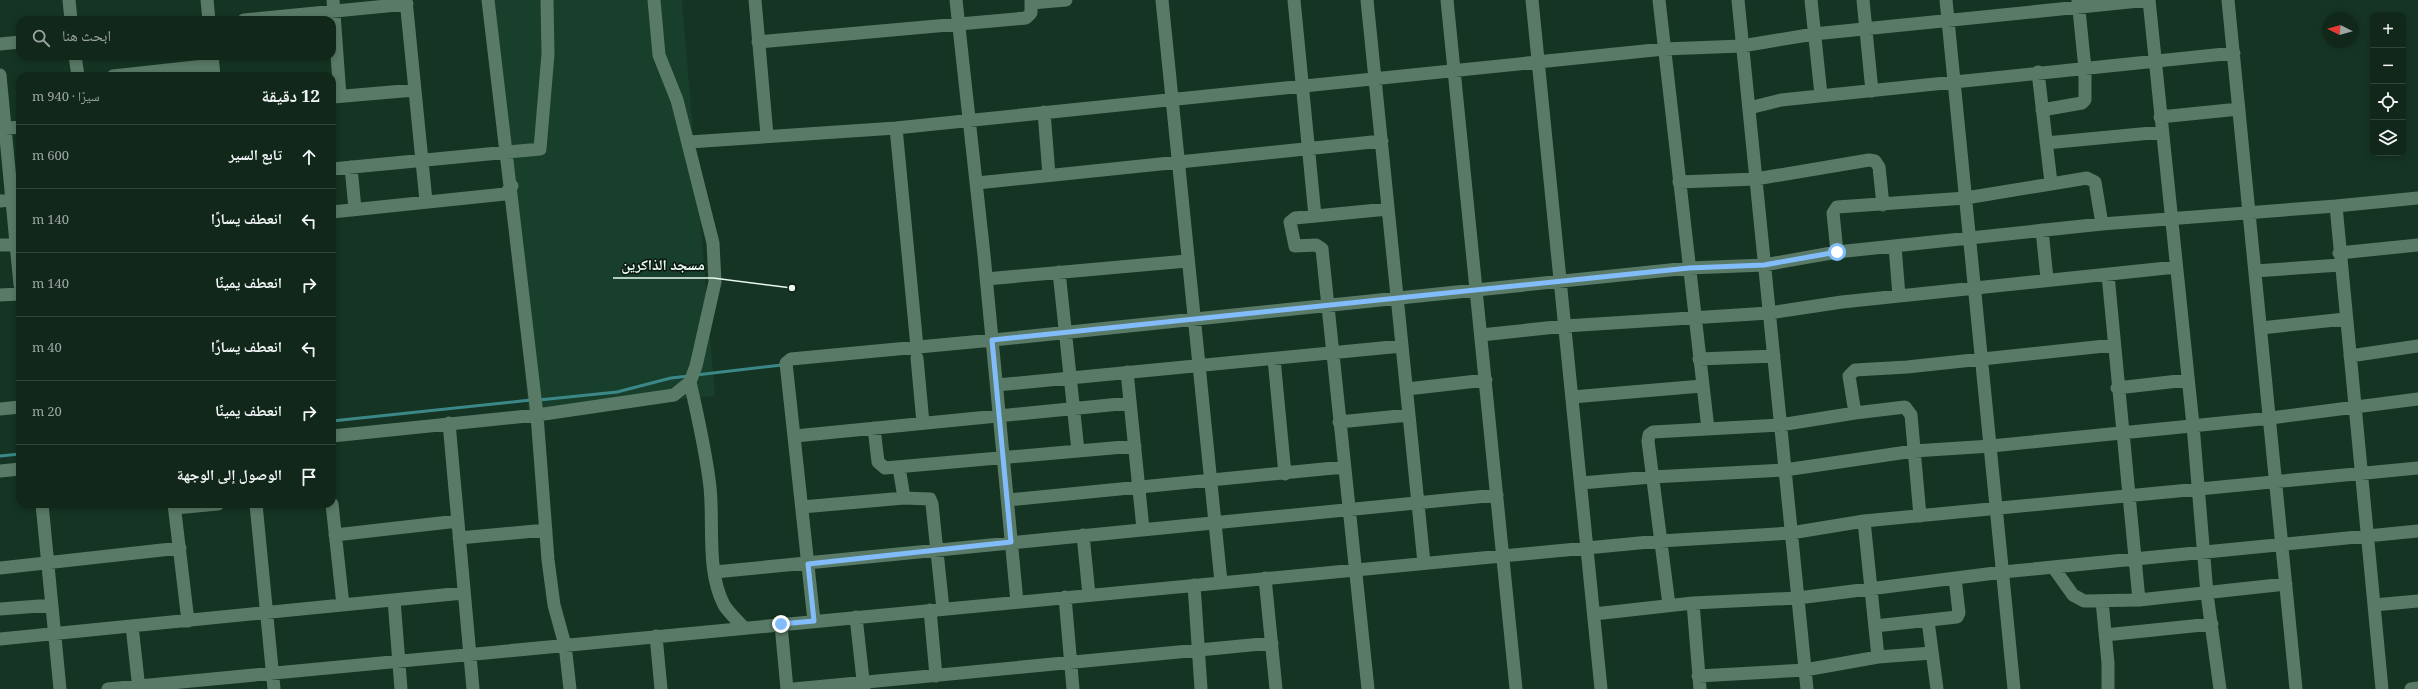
<!DOCTYPE html>
<html lang="ar">
<head>
<meta charset="utf-8">
<style>
  :root { --surface:#10271a; --page:#192f23; --text:#f1f3f6; --muted:#9ca5a2; --line:#304439 }
  body { margin:0; font-family:Georgia,"Noto Naskh Arabic",serif; background:var(--page); color:var(--text); direction:rtl }
  .controls { position:absolute; right:12px; top:12px; display:grid; overflow:hidden; border-radius:8px; box-shadow:0 2px 6px #0003 }
  .controls button { width:36px; height:36px; display:grid; place-items:center; padding:0; border:0; border-bottom:1px solid var(--line); background:var(--surface); color:var(--text); font:20px sans-serif }
  .compass { position:absolute; left:2322px; top:12px; width:36px; height:36px; border-radius:50%; background:var(--surface); box-shadow:0 2px 6px #0003; rotate:276deg }
  .stop { position:absolute; width:12px; height:12px; margin:-9px; border:3px solid #83bcfb; border-radius:50%; background:#fff }
  .stop.end { background:#83bcfb; border-color:#fff; box-shadow:0 1px 4px #0008 }
  .list { margin:0; padding:0; list-style:none }
  h2 { display:flex; justify-content:space-between; align-items:center; height:52px; margin:0; padding:0 16px; font-size:17px }
  h2 small { font-size:13px; font-weight:400; color:var(--muted) }
  .list li { display:grid; grid-template-columns:26px 1fr auto; gap:12px; align-items:center; box-sizing:border-box; height:64px; padding:0 16px; border-top:1px solid var(--line) }
  .list b { display:block; font-size:15px; white-space:nowrap }
  .list em { font-size:13px; font-style:normal; color:var(--muted) }
  .icon { flex:none; width:22px; height:22px; fill:none; stroke:currentColor; stroke-width:2; stroke-linecap:round; stroke-linejoin:round }
  .map { position:relative; flex:none; width:2418px; height:689px; overflow:hidden; direction:ltr }
  .search { position:absolute; background:var(--surface); box-shadow:0 2px 6px #0003; left:16px; top:16px; width:320px; height:44px; display:flex; align-items:center; gap:10px; box-sizing:border-box; padding:0 14px; border-radius:12px; color:var(--muted); font-size:15px }
  .panel { position:absolute; background:var(--surface); box-shadow:0 2px 6px #0003; left:16px; top:72px; width:320px; height:436px; border-radius:12px; direction:rtl }
  .map>svg:first-child { display:block }
</style>
</head>
<body>
<div class="map">
<svg width="2418" height="689" viewBox="0 0 2418 689">
  <rect width="100%" height="100%" fill="#153423"/>
  <path fill="#183f2b" d="M494,0H682L715,396L528,412Z"/>
  <g fill="none" stroke-linecap="round" stroke-linejoin="round">
    <path stroke="#3c8889" stroke-width="3" d="M696,375L782,365
      M539,400L617,392L671,378L689,376
      M332,421L531,400
      M0,456L20,454"/>
    <path stroke="#597a67" stroke-width="13" d="M69,0L71,20
      M207,0L209,20
      M333,0L340,96
      M406,0L426,201
      M488,0L537,415L548,560L554,605L565,645L570,689
      M755,0L767,135
      M956,0L984,255L1017,602
      M1162,0L1221,582
      M1294,0L1315,216
      M1367,0L1424,563
      M1447,0L1516,689
      M1532,0L1601,689
      M1659,0L1708,429
      M1738,0L1807,689
      M1811,0L1821,95
      M1863,0L1872,91
      M1946,0L2014,689
      M2149,0L2193,425L2207,594L2220,689
      M2228,0L2296,689
      M1031,3L1066,0
      M244,20L407,4
      M758,42L1026,18L1031,13V0
      M0,44L20,42
      M75,56L78,76
      M212,56L214,76
      M2038,72L2051,183
      M0,75L20,285
      M113,76L213,65
      M333,97L415,90
      M1749,108L1781,100L2234,53
      M2042,110L2082,103L2085,100V69L2078,0
      M1044,112L1049,175
      M2160,117L2239,109
      M896,128L917,347
      M0,129L20,127
      M689,142L896,128L1664,49L1742,46L1814,34L2149,0
      M2046,143L2162,132
      M351,167L355,209
      M332,169L540,149L548,54L547,0
      M1679,182L1756,179L1869,160L1875,161L1879,167L1883,205
      M977,183L1382,141
      M0,201L20,199
      M2336,206L2382,689
      M332,212L505,194L512,186
      M2042,230L2047,279
      M0,245L20,244
      M1895,246L1899,296
      M1837,252L1833,213L1837,207L1966,198L2087,178L2095,182L2102,224
      M2339,253L2418,245
      M2255,271L2340,265
      M1059,272L1078,451
      M2108,275L2139,600
      M986,279L1187,261
      M0,295L20,294
      M2261,328L2345,319
      M1481,335L1565,326L1769,313L1842,302L2176,267
      M2350,356L2418,346
      M917,358L923,423
      M1274,359L1285,474
      M1699,359L1774,356
      M1127,372L1143,529
      M690,382C698,417 706,452 710,487C714,525 706,570 724,605C729,613 738,621 744,628
      M997,385L1402,346
      M2117,388L2187,380
      M1407,389L1486,380
      M1572,397L1702,386
      M0,409L20,407
      M1855,413L1849,376L1855,370L1907,367L2114,345
      M1339,422L1409,415
      M449,423L473,689
      M874,428L878,462L885,468L1135,446
      M332,436L537,415L674,395L690,382L696,366L715,282L713,243L677,100L659,55L654,0
      M795,436L1130,403
      M899,467L904,498
      M0,471L20,469
      M1581,483L1652,477L1785,470L1914,451L1991,446L2271,418L2418,399
      M1008,500L1344,467
      M42,504L60,689
      M174,504L188,621
      M256,504L274,689
      M332,504L343,605
      M802,507L904,498L930,499L932,504L943,609
      M175,508L218,504
      M1864,521L1878,657
      M335,535L458,521
      M1083,535L1089,595
      M459,538L546,530
      M2053,567L2073,595L2084,601L2139,600L2286,584
      M0,568L180,548
      M715,572L1497,495
      M1265,578L1276,689
      M1194,585L1201,689
      M1065,597L1073,689
      M394,600L401,689
      M2102,601L2108,663V689
      M1693,603L1700,689
      M1669,605L1648,441L1649,435L1653,432L1780,425L1855,413L1905,407L1911,415L1920,516
      M2374,605L2418,601
      M0,609L52,605
      M930,610L936,676
      M1594,614L1693,603L1798,598L2003,572L2418,531
      M856,617L864,689
      M814,621L786,363L791,359L993,340L1689,268L1764,265L1837,252L2102,224L2336,206L2418,198
      M1928,621L1937,689
      M781,625L787,689
      M132,626L139,689
      M1875,626L1957,617L1959,613L1955,578
      M2105,635L2212,624
      M656,636L661,689
      M0,639L463,593
      M1698,676L1805,670L1878,657L1932,653
      M108,689L1660,541L1791,533L1864,521L2418,468
      M794,689L1272,643
      M1368,689L1322,249L1316,245L1295,246L1290,222L1295,218L1388,209
      M2411,689L2418,688"/>
  </g>
  <g fill="none" stroke-linecap="round" stroke-linejoin="round">
    <path stroke="#83bcfb" stroke-width="5" d="M781,624L814,621L808,564L1011,542L992,340L1689,268L1764,265L1837,252"/>
  </g>
  <path fill="none" stroke="#e8faef" stroke-width="1.5" d="M792 288L713 278H613"/>
  <circle fill="#e8faef" stroke="#0b1811" stroke-width="1.5" cx="792" cy="288" r="4"/>
  <g font-size="15" text-anchor="middle" font-weight="bold" fill="#e8faef" stroke="#0b1811" stroke-width="3" stroke-linejoin="round" paint-order="stroke">
    <text x="663" y="270">مسجد الذاكرين</text>
  </g>
</svg>
<div class="controls">
<button>+</button>
<button>−</button>
<button><svg class="icon" aria-label="locate" viewBox="0 0 24 24"><circle cx="12" cy="12" r="6"/><path d="M12 2v4M12 18v4M2 12h4M18 12h4"/></svg></button>
<button><svg class="icon" aria-label="layers" viewBox="0 0 24 24"><path d="M12 4l9 5-9 5-9-5zM3 14l9 5 9-5"/></svg></button>
</div>
<svg class="compass" viewBox="-18 -18 36 36"><path d="M0-13l5 13h-10z" fill="#e53935"/><path d="M0 13l5-13h-10z" fill="#9ca5a2"/></svg>
<div class="stop" style="left:1837px;top:252px"></div>
<div class="stop end" style="left:781px;top:624px"></div>
<div class="search"><svg class="icon" aria-label="search" viewBox="0 0 24 24"><circle cx="10" cy="10" r="6"/><path d="M15 15l6 6"/></svg>ابحث هنا</div>
<section class="panel">
<h2>12 دقيقة<small>سيرًا · 940 m</small></h2>
<ul class="list">
<li><svg class="icon" aria-label="ahead" viewBox="0 0 24 24"><path d="M12 20V5M6 11l6-6 6 6"/></svg><div><b>تابع السير</b></div><em>600 m</em></li>
<li><svg class="icon" aria-label="left" viewBox="0 0 24 24"><path d="M17 20v-9H6M10 6l-5 5 5 5"/></svg><div><b>انعطف يسارًا</b></div><em>140 m</em></li>
<li><svg class="icon" aria-label="right" viewBox="0 0 24 24"><path d="M7 20v-9h11M14 6l5 5-5 5"/></svg><div><b>انعطف يمينًا</b></div><em>140 m</em></li>
<li><svg class="icon" aria-label="left" viewBox="0 0 24 24"><path d="M17 20v-9H6M10 6l-5 5 5 5"/></svg><div><b>انعطف يسارًا</b></div><em>40 m</em></li>
<li><svg class="icon" aria-label="right" viewBox="0 0 24 24"><path d="M7 20v-9h11M14 6l5 5-5 5"/></svg><div><b>انعطف يمينًا</b></div><em>20 m</em></li>
<li><svg class="icon" aria-label="arrive" viewBox="0 0 24 24"><path d="M6 21V4h12l-3 4 3 4H6"/></svg><div><b>الوصول إلى الوجهة</b></div></li>
</ul>
</section>
</div>
</body>
</html>
